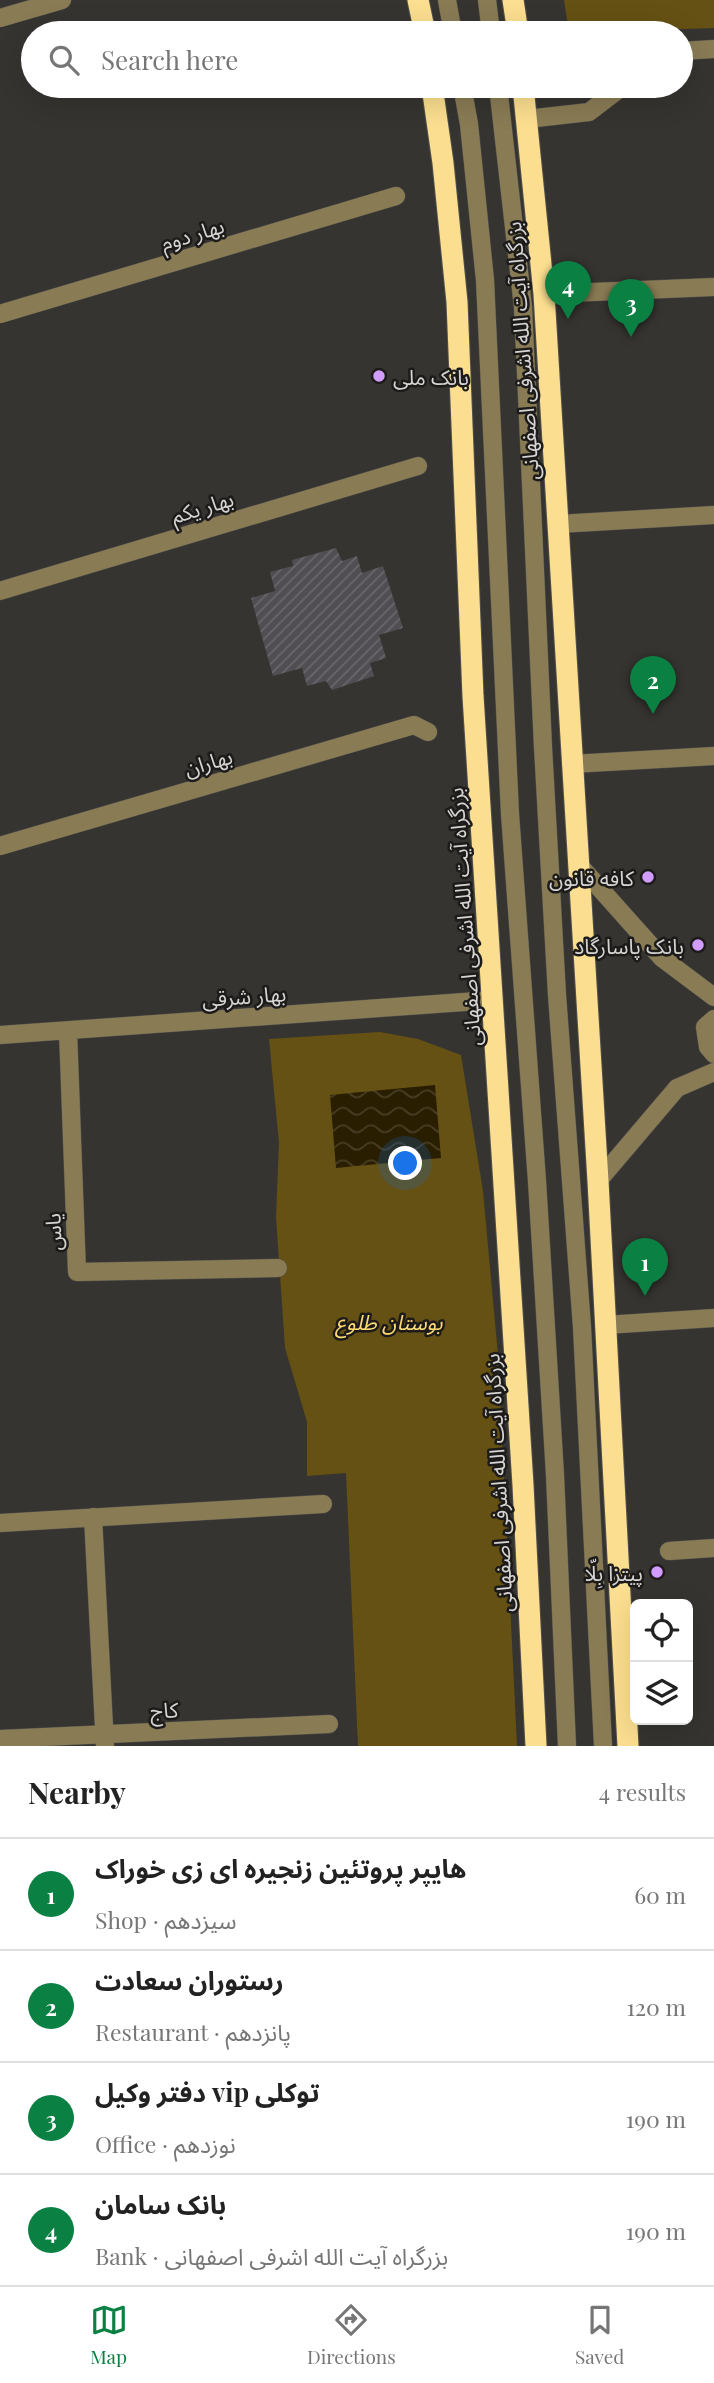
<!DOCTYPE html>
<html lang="en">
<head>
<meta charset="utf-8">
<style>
  :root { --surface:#fff; --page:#f6f6f6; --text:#222; --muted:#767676; --line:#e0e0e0; --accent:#0b8043 }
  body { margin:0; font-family:"Playfair Display","Noto Sans Arabic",serif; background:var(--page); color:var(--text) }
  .controls { position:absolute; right:21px; bottom:21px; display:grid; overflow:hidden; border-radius:10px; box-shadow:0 7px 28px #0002 }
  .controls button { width:63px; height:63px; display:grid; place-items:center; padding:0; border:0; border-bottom:2px solid var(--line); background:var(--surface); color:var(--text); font:35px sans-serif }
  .you { position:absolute; left:406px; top:1164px; width:24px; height:24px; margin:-18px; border:5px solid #fff; border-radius:50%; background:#1a73e8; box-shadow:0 0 0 10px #1a73e833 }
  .badge { display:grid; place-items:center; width:46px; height:46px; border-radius:50%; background:var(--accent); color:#fff; font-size:23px; font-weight:700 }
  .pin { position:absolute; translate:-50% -58px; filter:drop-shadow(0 2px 4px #0008) }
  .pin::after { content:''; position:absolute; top:37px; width:24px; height:21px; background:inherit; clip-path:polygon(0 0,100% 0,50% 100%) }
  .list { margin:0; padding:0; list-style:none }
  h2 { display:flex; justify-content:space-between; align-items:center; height:91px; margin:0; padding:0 28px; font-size:30px }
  h2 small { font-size:23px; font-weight:400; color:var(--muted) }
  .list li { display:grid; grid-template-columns:46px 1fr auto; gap:21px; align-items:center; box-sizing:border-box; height:112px; padding:0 28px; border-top:2px solid var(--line) }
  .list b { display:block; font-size:26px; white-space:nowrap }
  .list p { margin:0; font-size:23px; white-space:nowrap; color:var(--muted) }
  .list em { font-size:23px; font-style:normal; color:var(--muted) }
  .icon { flex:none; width:38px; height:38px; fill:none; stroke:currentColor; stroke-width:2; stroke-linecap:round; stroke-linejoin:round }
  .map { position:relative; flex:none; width:714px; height:1746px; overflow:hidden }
  .search { position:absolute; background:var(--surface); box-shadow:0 7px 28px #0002; left:21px; right:21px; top:21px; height:77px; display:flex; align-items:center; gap:18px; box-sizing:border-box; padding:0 24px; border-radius:38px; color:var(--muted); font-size:26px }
  .sheet { height:539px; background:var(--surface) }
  nav { display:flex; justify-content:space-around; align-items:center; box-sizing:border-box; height:98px; border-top:2px solid var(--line); background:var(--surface); font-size:19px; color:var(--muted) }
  nav a { display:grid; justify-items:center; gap:4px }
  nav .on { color:var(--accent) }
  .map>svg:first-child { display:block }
</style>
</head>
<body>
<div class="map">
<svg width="714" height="1746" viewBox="0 0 714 1746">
  <defs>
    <pattern id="water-waves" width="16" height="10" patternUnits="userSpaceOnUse" patternTransform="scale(1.75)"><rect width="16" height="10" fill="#291e00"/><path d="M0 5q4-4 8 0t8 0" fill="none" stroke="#473e24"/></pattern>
    <pattern id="building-hatch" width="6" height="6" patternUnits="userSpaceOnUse" patternTransform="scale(1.75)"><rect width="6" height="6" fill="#504e52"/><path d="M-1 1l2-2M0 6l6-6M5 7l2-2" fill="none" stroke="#68676a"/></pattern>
  </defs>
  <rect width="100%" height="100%" fill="#353430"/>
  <path fill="#655113" d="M564,0H714V28L569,33Z
    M380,1032L418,1039L461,1055L483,1191L498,1355L517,1746H358L346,1473L307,1476V1422L285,1348L276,1217L279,1143L269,1039Z"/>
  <path fill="url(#water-waves)" d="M435,1085L441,1158L336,1168L330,1095Z"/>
  <path fill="url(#building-hatch)" d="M336,548L342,561L357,556L362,573L383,566L403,628L379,635L386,658L370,663L374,676L332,690L326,681L307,686L302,668L273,676L251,598L275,591L270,572L293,566L292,560Z"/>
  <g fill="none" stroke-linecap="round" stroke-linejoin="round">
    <g stroke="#52514d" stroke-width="19">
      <path id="minor" d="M447,0L453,33
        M487,0L491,33
        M0,18L62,0
        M681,51L714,49
        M462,86L469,124L485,280L510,814L537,1181L555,1475L567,1746
        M498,86L523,307L543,747L557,995L582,1327L603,1746
        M527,119L589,112L623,86
        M544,294L714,287
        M0,314L396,196
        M558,524L714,515
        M0,591L418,466
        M571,764L714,756
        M0,846L414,725L428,732
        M579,865L662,958L714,997
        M714,1019L705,1027L708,1047L714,1054
        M68,1031L77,1272L278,1268
        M0,1035L492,1000
        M598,1181L677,1088L714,1072
        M605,1325L714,1318
        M93,1517L105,1746
        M0,1523L323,1504
        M669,1551L714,1548
        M0,1739L329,1724"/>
    </g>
    <g stroke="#52514d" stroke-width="23">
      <path id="highway" d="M418,0L425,33
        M513,0L518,33
        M432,86L443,163L457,302L473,696L523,1485L536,1746
        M523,86L544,294L558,524L598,1181L628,1746"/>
    </g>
    <use href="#minor" stroke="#897b54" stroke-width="18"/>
    <use href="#highway" stroke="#fbde8f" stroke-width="21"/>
  </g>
  <g fill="#d29cfd" stroke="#1c1b1a" stroke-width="2.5">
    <circle cx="379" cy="376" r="7"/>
    <circle cx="648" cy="877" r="7"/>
    <circle cx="698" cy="945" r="7"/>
    <circle cx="657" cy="1572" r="7"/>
  </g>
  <g text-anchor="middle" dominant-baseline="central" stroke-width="5" stroke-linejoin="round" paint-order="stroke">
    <g font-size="21" fill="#d5d4d2" stroke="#1c1b1a">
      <text transform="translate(192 233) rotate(-17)">بهار دوم</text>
      <text transform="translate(521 351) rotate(-94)">بزرگراه آیت الله اشرفی اصفهانی</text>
      <text transform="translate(202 506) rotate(-17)">بهار یکم</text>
      <text transform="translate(208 761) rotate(-16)">بهاران</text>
      <text transform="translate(463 917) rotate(-94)">بزرگراه آیت الله اشرفی اصفهانی</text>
      <text transform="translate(244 995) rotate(-4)">بهار شرقی</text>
      <text transform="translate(52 1232) rotate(-92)">یاس</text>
      <text transform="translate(497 1483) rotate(-93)">بزرگراه آیت الله اشرفی اصفهانی</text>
      <text transform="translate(164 1709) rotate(-3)">کاج</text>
    </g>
    <g font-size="21" fill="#d5d4d2" stroke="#1c1b1a" text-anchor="end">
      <text x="393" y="376" text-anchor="start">بانک ملی</text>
      <text x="634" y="877">کافه قانون</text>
      <text x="684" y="945">بانک پاسارگاد</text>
      <text x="643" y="1572">پيتزا بِلّا</text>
    </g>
    <g font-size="21" font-style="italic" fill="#fdd974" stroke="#1c1b1a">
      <text x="389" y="1321">بوستان طلوع</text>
    </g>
  </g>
</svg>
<div class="controls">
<button><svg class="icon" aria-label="locate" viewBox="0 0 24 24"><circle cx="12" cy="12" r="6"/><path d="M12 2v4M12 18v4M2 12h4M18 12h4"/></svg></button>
<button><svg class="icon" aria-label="layers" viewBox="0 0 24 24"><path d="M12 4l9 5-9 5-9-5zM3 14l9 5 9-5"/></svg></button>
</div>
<div class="you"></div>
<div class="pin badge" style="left:645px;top:1296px">1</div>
<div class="pin badge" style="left:653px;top:714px">2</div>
<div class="pin badge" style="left:631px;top:337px">3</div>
<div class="pin badge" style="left:568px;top:319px">4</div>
<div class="search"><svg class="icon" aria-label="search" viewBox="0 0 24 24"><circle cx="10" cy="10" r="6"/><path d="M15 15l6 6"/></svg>Search here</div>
</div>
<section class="sheet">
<h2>Nearby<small>4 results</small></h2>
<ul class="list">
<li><span class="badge">1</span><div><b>هایپر پروتئین زنجیره ای زی خوراک</b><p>Shop · سیزدهم</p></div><em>60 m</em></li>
<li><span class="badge">2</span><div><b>رستوران سعادت</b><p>Restaurant · پانزدهم</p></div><em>120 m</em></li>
<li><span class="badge">3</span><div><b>دفتر وکیل vip توکلی</b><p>Office · نوزدهم</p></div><em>190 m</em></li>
<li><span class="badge">4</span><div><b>بانک سامان</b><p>Bank · بزرگراه آیت الله اشرفی اصفهانی</p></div><em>190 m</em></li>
</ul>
</section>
<nav>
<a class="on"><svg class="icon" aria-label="map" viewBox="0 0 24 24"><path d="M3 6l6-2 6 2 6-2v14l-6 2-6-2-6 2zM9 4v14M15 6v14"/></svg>Map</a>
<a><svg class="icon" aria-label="directions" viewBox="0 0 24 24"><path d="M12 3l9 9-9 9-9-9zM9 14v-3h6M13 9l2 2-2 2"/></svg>Directions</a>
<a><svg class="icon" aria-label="saved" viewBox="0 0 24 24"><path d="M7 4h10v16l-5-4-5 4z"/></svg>Saved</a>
</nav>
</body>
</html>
